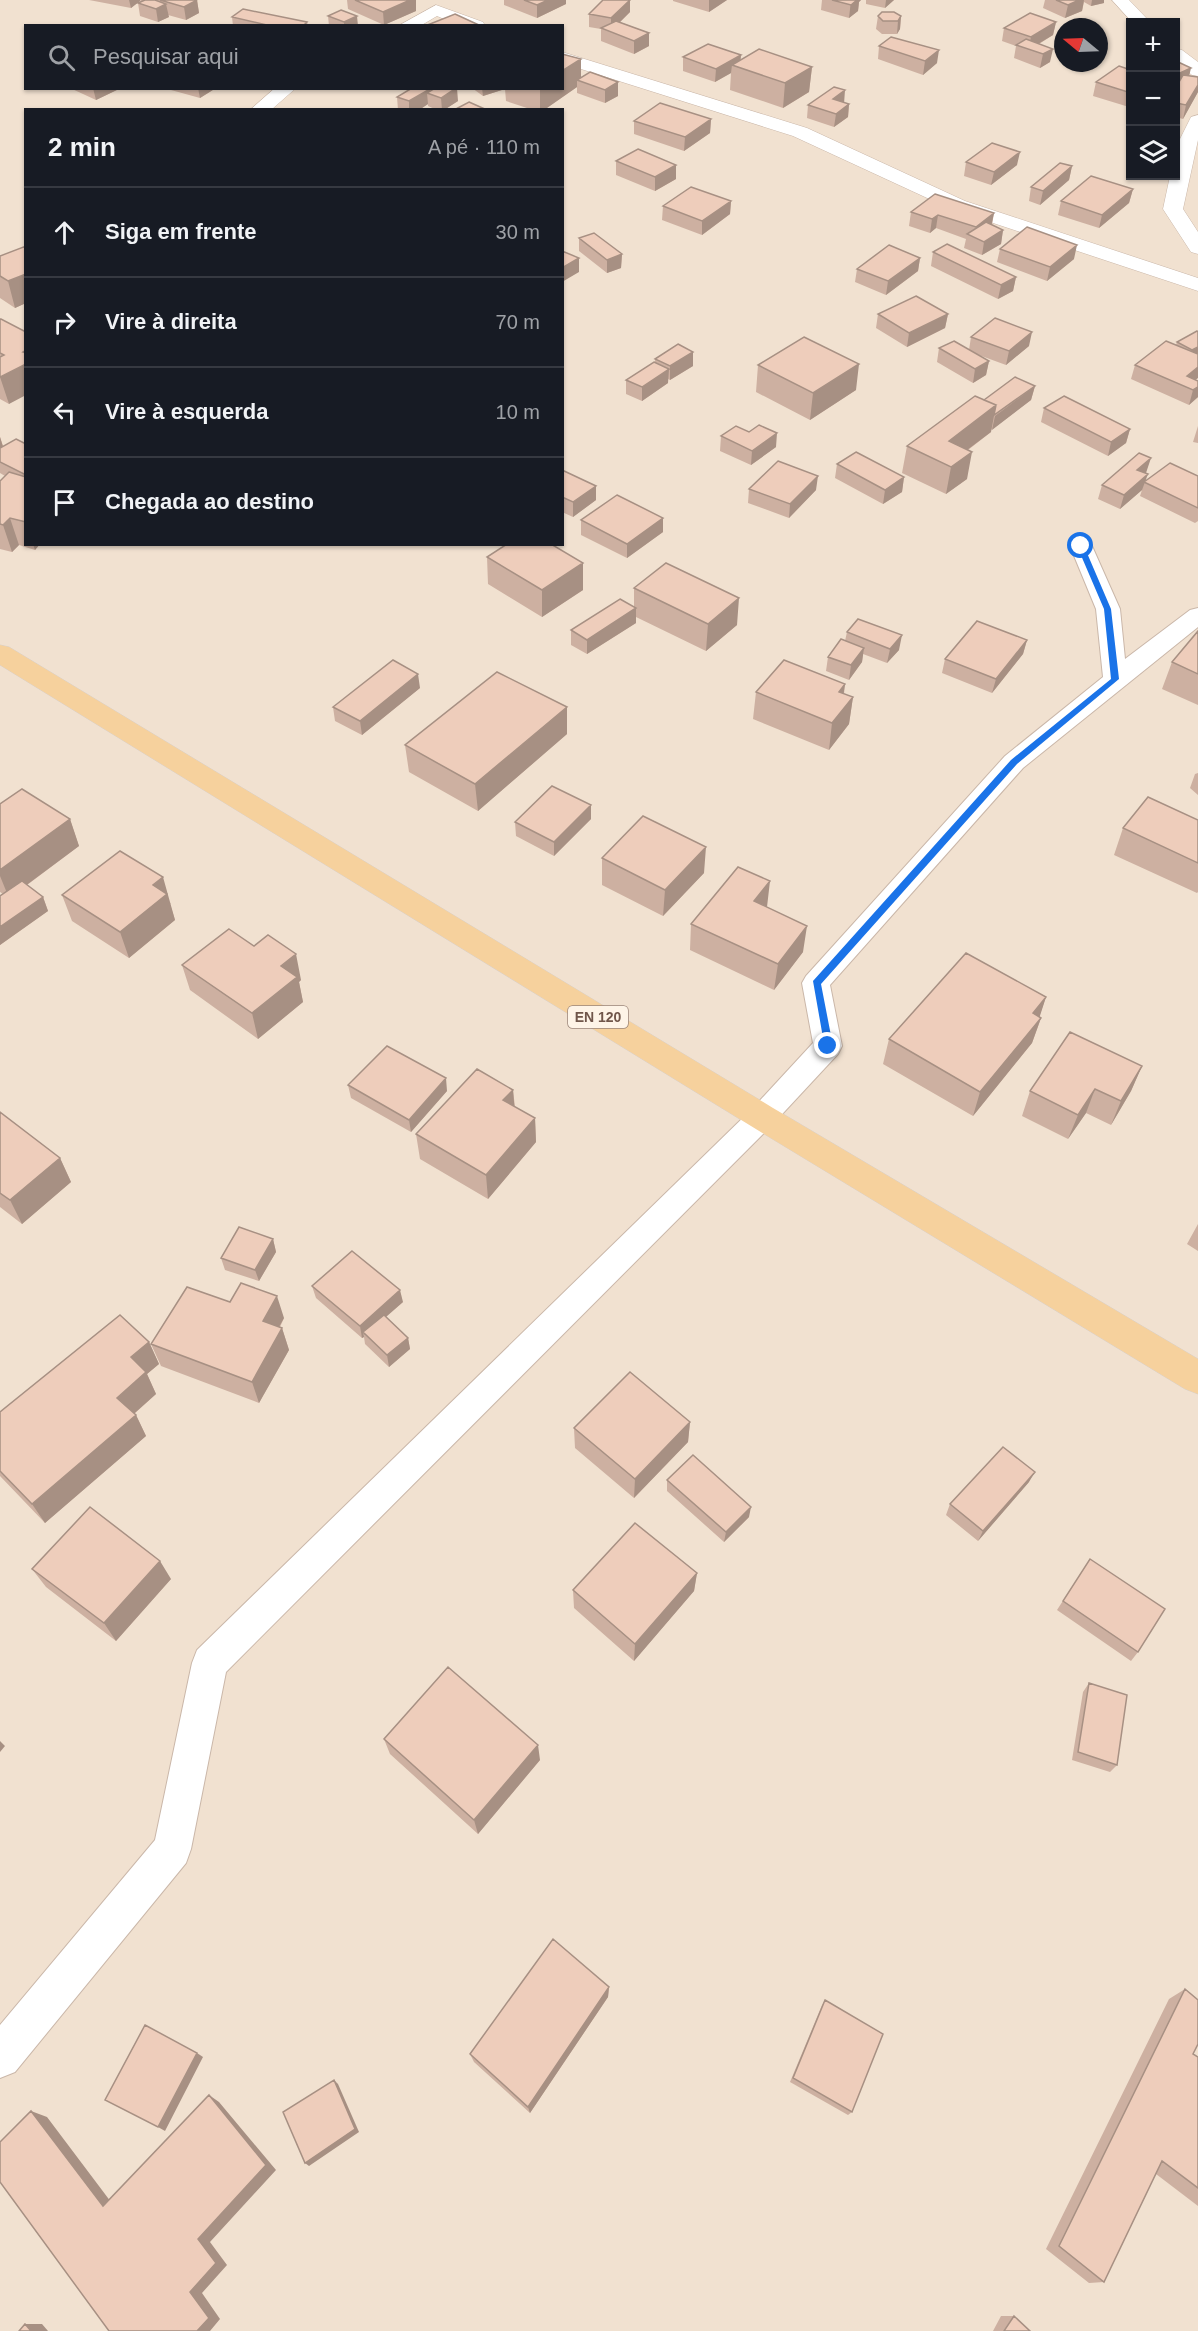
<!DOCTYPE html>
<html lang="pt">
<head>
<meta charset="utf-8">
<style>
  :root { --surface:#171b24; --page:#242831; --text:#f1f3f6; --muted:#9ea1a6; --line:#363941 }
  body { margin:0; font-family:Arial,sans-serif; background:var(--page); color:var(--text) }
  .controls { position:absolute; right:18px; top:18px; display:grid; overflow:hidden; border-radius:0px; box-shadow:0 2px 4px #0004 }
  .controls button { width:54px; height:54px; display:grid; place-items:center; padding:0; border:0; border-bottom:2px solid var(--line); background:var(--surface); color:var(--text); font:30px sans-serif }
  .compass { position:absolute; left:1054px; top:18px; width:54px; height:54px; border-radius:50%; background:var(--surface); box-shadow:0 2px 4px #0004; rotate:289deg }
  .stop { position:absolute; width:18px; height:18px; margin:-14px; border:4px solid #1a73e8; border-radius:50%; background:#fff }
  .stop.end { background:#1a73e8; border-color:#fff; box-shadow:0 2px 6px #0008 }
  .list { margin:0; padding:0; list-style:none }
  h2 { display:flex; justify-content:space-between; align-items:center; height:78px; margin:0; padding:0 24px; font-size:26px }
  h2 small { font-size:20px; font-weight:400; color:var(--muted) }
  .list li { display:grid; grid-template-columns:39px 1fr auto; gap:18px; align-items:center; box-sizing:border-box; height:90px; padding:0 24px; border-top:2px solid var(--line) }
  .list b { display:block; font-size:22px; white-space:nowrap }
  .list em { font-size:20px; font-style:normal; color:var(--muted) }
  .icon { flex:none; width:33px; height:33px; fill:none; stroke:currentColor; stroke-width:2; stroke-linecap:round; stroke-linejoin:round }
  .map { position:relative; flex:none; width:1198px; height:2331px; overflow:hidden }
  .search { position:absolute; background:var(--surface); box-shadow:0 2px 4px #0004; left:24px; top:24px; width:540px; height:66px; display:flex; align-items:center; gap:15px; box-sizing:border-box; padding:0 21px; border-radius:0px; color:var(--muted); font-size:22px }
  .panel { position:absolute; background:var(--surface); box-shadow:0 2px 4px #0004; left:24px; top:108px; width:540px; height:438px; border-radius:0px }
  .map>svg:first-child { display:block }
</style>
</head>
<body>
<div class="map">
<svg width="1198" height="2331" viewBox="0 0 1198 2331">
  <rect width="100%" height="100%" fill="#faf0e1"/>
  <path fill="#f1e1d0" fill-rule="evenodd" d="M0,0H1198V2331H0ZM1130,22H1176V176H1130ZM26,26H562V88H26ZM1063,27H1099V63H1063ZM26,110H562V544H26Z"/>
  <g fill="none" stroke-linecap="round" stroke-linejoin="round">
    <g stroke="#cab7a9" stroke-width="2">
      <path id="lane" d="M1081,539L1089,541L1092,546L1120,609L1125,659L1190,610L1198,608V627L1023,768L830,985L842,1046L838,1054L772,1125L226,1672L191,1849L186,1863L15,2072L0,2078V2025L155,1840L192,1663L197,1650L752,1109L813,1043L802,983L806,976L1005,756L1103,677L1096,609L1070,546L1073,541Z"/>
    </g>
    <g stroke="#cab7a9" stroke-width="1">
      <path id="street" d="M1112,0H1129L1150,22H1132Z
        M436,5L483,22L485,26H460L437,16L420,26H398Z
        M1176,49L1182,50L1198,62V76L1192,75L1176,62Z
        M562,52L807,128L965,201L1198,278V291L951,209L793,136L562,63Z
        M275,88H296L271,110H250Z
        M1198,115V140L1183,209L1198,232V254L1191,252L1163,209L1170,176H1176L1177,145L1191,117Z"/>
    </g>
    <g stroke="#d7d0cc" stroke-width="1">
      <path id="primary" d="M0,645L9,647L773,1108L1198,1359V1394L1185,1389L751,1126L0,665Z"/>
    </g>
    <use href="#lane" fill="#fff" fill-rule="evenodd"/>
    <use href="#street" fill="#fff" fill-rule="evenodd"/>
    <use href="#primary" fill="#f6d19d" fill-rule="evenodd"/>
  </g>
  <path fill="#cdb0a1" d="M89,0H140V1L131,8Z
    M140,0H198H197L199,13L186,20L168,15L169,17L158,22L140,16L138,3L141,2Z
    M347,0H416V11L384,25L348,9Z
    M504,0H566V4L537,18L504,5Z
    M630,0V12L620,22L649,33V46L634,54L601,41V29L589,27V14Z
    M673,0H727L709,12L673,1Z
    M822,0H861L859,2L858,11L849,18L821,10Z
    M866,0H894L885,8L866,4Z
    M1045,0H1104V3L1091,6L1084,2L1082,11L1065,18L1043,8Z
    M328,16L358,26H329Z
    M878,16H901L900,29L897,34H882L876,29Z
    M232,17L307,22L308,26H233Z
    M1056,22L1053,35L1039,44L1050,62L1040,68L1014,58L1016,46L1002,41L1004,28Z
    M879,46L937,63L923,75L878,59Z
    M741,55L740,60L812,67L809,92L783,108L730,90L731,73L715,82L683,71V57Z
    M581,59V77L618,82V96L605,103L577,93V87L544,110H533L506,101L505,89L483,96L472,88H562Z
    M1176,61L1189,76L1198,77V92L1183,119L1176,117Z
    M1131,70V106L1129,107L1093,96L1096,82Z
    M70,88H121L96,100Z
    M171,88H216L200,98L171,90Z
    M431,91L458,101L444,110H437L428,106V104L419,110H398L397,97Z
    M849,104L848,117L834,127L807,118L808,105Z
    M711,119L710,133L684,151L634,134V121Z
    M616,161L676,179L655,191L616,175Z
    M966,162L1017,165L991,185L964,176Z
    M1072,166L1069,180L1040,205L1029,201L1031,187Z
    M1133,189L1129,203L1099,228L1058,215L1061,201Z
    M731,201L730,214L702,235L662,220L663,206Z
    M911,212L994,213L992,225L1003,230L1001,244L982,255L964,248L966,239L936,228L930,233L909,226Z
    M579,238L622,254L621,268L607,273L579,251Z
    M26,246V303L15,308L0,298V256Z
    M1000,249L1074,259L1047,281L997,262Z
    M933,252L1016,277L1013,291L998,299L931,266Z
    M920,258L918,271L886,295L855,282L857,269Z
    M878,314H948L945,328L907,347L876,328Z
    M0,319L9,404L0,399Z
    M1197,331L1195,380L1198,381V397L1189,405L1131,379L1135,365L1176,345L1177,342Z
    M971,337L1029,346L1006,365L976,354L989,361L986,375L973,383L937,362L939,348L969,350Z
    M693,352V366L670,380L668,379V383L642,401L626,394V380L655,362V359Z
    M758,365L856,390L810,420L756,392Z
    M1035,386L1031,400L991,430V432L968,450L967,479L946,494L902,473L907,446L984,400Z
    M1044,408L1130,429L1126,443L1108,456L1041,422Z
    M1198,426V443L1193,442Z
    M749,432L776,447L751,465L720,451L721,436Z
    M0,437L3,446L26,444V544H40L35,550L19,545L12,552L0,549V481L5,476L0,473Z
    M837,464L904,477L902,492L883,504L835,478Z
    M562,470L596,486V500L573,517L562,512Z
    M1145,473L1146,481L1198,476V521L1195,523L1140,496L1142,490L1120,509L1098,499L1102,485L1146,473Z
    M749,489L816,490L789,518L748,503Z
    M663,518V532L627,558L581,535V520Z
    M487,557L583,563V590L542,617L488,584Z
    M634,588L737,625L706,651L636,617V623L587,654L571,645V630L634,607Z
    M1198,631V705L1162,689L1172,662Z
    M847,632L899,650L887,663L863,654L862,662L849,680L826,671L828,657L845,641Z
    M1027,640L1023,654L992,693L942,673L945,659Z
    M845,684L844,694L853,697L849,724L829,750L753,719L756,692Z
    M420,688L362,735L335,721L333,707Z
    M567,707V734L478,811L409,772L405,745Z
    M1198,773V795L1190,788L1195,774Z
    M0,804L70,819L79,846L27,885L43,897L48,911L0,945V896L3,894L0,892Z
    M591,805V819L554,856L516,836L515,822Z
    M1198,820V892L1197,893L1114,855L1123,828Z
    M602,858L704,873L663,916L602,885Z
    M62,895L171,903L170,904L175,920L129,958L72,921Z
    M767,907L803,952L774,990L690,950L691,924Z
    M182,965L301,980L299,982L303,1002L258,1039L190,990Z
    M1046,997L1039,1017L1041,1018L1032,1043L973,1116L883,1064L889,1039Z
    M1142,1066L1131,1091L1111,1125L1086,1113L1068,1139L1022,1116L1030,1091Z
    M348,1085L447,1091L411,1132L351,1098Z
    M513,1090L515,1107L535,1118L536,1142L488,1199L420,1159L416,1134Z
    M0,1112L60,1158L71,1182L22,1224L0,1207Z
    M1198,1224V1251L1187,1244Z
    M273,1239L276,1252L259,1281L225,1270L221,1258Z
    M312,1286L403,1302L386,1317L408,1338L410,1349L389,1367L365,1344L364,1337L362,1338L316,1298Z
    M230,1302L284,1318L280,1327L282,1328L289,1350L259,1403L161,1366L151,1344Z
    M149,1342L159,1364L147,1374L156,1394L134,1414L136,1415L146,1436L45,1523L0,1476V1412Z
    M690,1422L688,1442L634,1498L575,1448L574,1428Z
    M667,1480L749,1517L724,1542L667,1491Z
    M1029,1482L978,1541L946,1515L950,1504Z
    M1090,1559L1138,1652L1131,1661L1057,1610Z
    M32,1569L171,1579L116,1641L46,1587Z
    M697,1573L694,1591L634,1661L574,1608L573,1590Z
    M1089,1683L1117,1765L1110,1772L1072,1760L1083,1692Z
    M384,1739L540,1760L478,1834L390,1754Z
    M609,1987L608,1997L530,2113L474,2062L470,2054Z
    M1185,1989L1193,2054L1198,2057V2206L1156,2174L1104,2282L1089,2283L1046,2249L1169,1999Z
    M825,2000L852,2112L848,2115L790,2082L822,2005Z
    M1001,2316H1014L1030,2331H993Z"/>
  <path fill="#a79083" d="M129,0H140V1L131,8Z
    M196,0H198H197L199,13L186,20L184,7Z
    M410,0H416V11L384,25L383,12Z
    M548,0H566V4L537,18V5Z
    M630,0V12L611,31V18Z
    M709,0H727L709,12Z
    M851,0H861L859,2L858,11L849,18Z
    M886,0H894L885,8Z
    M1079,0H1084L1082,11L1065,18L1068,5Z
    M1092,0H1104V3L1091,6Z
    M166,4L169,17L158,22L156,9Z
    M357,16L358,26H344V22Z
    M901,16L900,29L897,34L898,21Z
    M1056,22L1053,35L1028,50L1031,37Z
    M649,33V46L634,54V41Z
    M1053,49L1050,62L1040,68L1043,54Z
    M939,50L937,63L923,75L925,61Z
    M741,55L740,67L732,65L731,73L715,82L716,69Z
    M581,59V81L577,80V87L544,110H540V88H562V71Z
    M812,67L809,92L783,108L785,83Z
    M1191,68L1188,81L1177,86L1180,73Z
    M618,82V96L605,103V90Z
    M1198,85V92L1183,119L1186,105Z
    M93,88H121L96,100Z
    M198,88H216L200,98Z
    M456,88H457L458,101L444,110H442L441,98Z
    M482,88H505V89L483,96Z
    M430,89L431,94L427,93L428,104L419,110H409V101Z
    M845,90L844,104L833,99Z
    M849,104L848,117L834,127L836,114Z
    M711,119L710,133L684,151L685,137Z
    M1020,152L1017,165L991,185L994,172Z
    M676,165V179L655,191V177Z
    M1072,166L1069,180L1040,205L1043,191Z
    M1133,189L1129,203L1099,228L1102,215Z
    M731,201L730,214L702,235V221Z
    M994,213L991,227L974,237L976,227Z
    M938,215L936,228L930,233L932,219Z
    M1003,230L1001,244L982,255L984,242Z
    M1077,245L1074,259L1047,281L1050,267Z
    M622,254L621,268L607,273V260Z
    M579,258V272L562,282V268Z
    M920,258L918,271L886,295L888,281Z
    M26,274V303L15,308L8,281Z
    M1016,277L1013,291L998,299L1001,285Z
    M948,314L945,328L907,347L909,333Z
    M1032,332L1029,346L1006,365L1009,351Z
    M1198,347V359L1188,364L1192,350Z
    M693,352V366L670,380V366Z
    M989,361L986,375L973,383L975,369Z
    M26,364V395L9,404L0,377Z
    M859,364L856,390L810,420L813,393Z
    M1198,367V378L1186,387L1187,376Z
    M669,369L668,383L642,401V387Z
    M1035,386L1031,400L992,430L995,416Z
    M1198,387V397L1189,405L1193,390Z
    M996,405L991,432L947,465L949,441Z
    M1130,429L1126,443L1108,456L1111,442Z
    M777,433L776,447L751,465L752,451Z
    M0,437L4,450L0,452Z
    M972,452L967,479L946,494L951,467Z
    M1151,458L1146,473L1133,484L1137,470Z
    M1148,474L1142,490L1120,509L1124,495Z
    M818,476L816,490L789,518L790,504Z
    M904,477L902,492L883,504L885,490Z
    M596,486V500L573,517V502Z
    M10,518L19,545L12,552L3,525Z
    M663,518V532L627,558V544Z
    M33,544H40L35,550Z
    M583,563V590L542,617V590Z
    M739,598L737,625L706,651L708,624Z
    M636,608V623L587,654V640Z
    M902,635L899,650L887,663L890,649Z
    M1027,640L1023,654L992,693L996,679Z
    M864,648L862,662L849,680L851,665Z
    M418,674L420,688L362,735L360,721Z
    M845,684L841,711L839,692Z
    M853,697L849,724L829,750L832,723Z
    M567,707V734L478,811L475,784Z
    M591,805V819L554,856V842Z
    M70,819L79,846L9,898L0,876V870Z
    M706,847L704,873L663,916L665,890Z
    M163,877L175,920L129,958L120,932L153,885Z
    M770,881L767,907L754,901Z
    M43,897L48,911L0,945V927Z
    M807,926L803,952L774,990L778,964Z
    M296,954L301,980L299,982L303,1002L258,1039L252,1013L281,966Z
    M1046,997L1038,1022L1041,1018L1032,1043L973,1116L980,1092L1033,1013Z
    M1142,1066L1131,1091L1111,1125L1121,1101Z
    M446,1078L447,1091L411,1132L409,1120Z
    M1095,1089L1086,1113L1068,1139L1078,1115Z
    M513,1090L515,1114L503,1100Z
    M535,1118L536,1142L488,1199L486,1175Z
    M60,1158L71,1182L22,1224L10,1200Z
    M273,1239L276,1252L259,1281L255,1270Z
    M400,1290L403,1302L365,1335L363,1332L364,1337L362,1338L360,1326Z
    M277,1296L284,1318L270,1343L263,1321Z
    M282,1328L289,1350L259,1403L252,1382Z
    M408,1338L410,1349L389,1367L387,1355Z
    M149,1342L159,1364L147,1374L156,1394L128,1419L117,1398L131,1357Z
    M136,1415L146,1436L45,1523L32,1504Z
    M690,1422L688,1442L634,1498L635,1479Z
    M1035,1472L1029,1482L978,1541L983,1531Z
    M751,1507L749,1517L724,1542L726,1532Z
    M160,1561L171,1579L116,1641L104,1623Z
    M697,1573L694,1591L634,1661L635,1644Z
    M0,1741L5,1746L0,1752Z
    M538,1745L540,1760L478,1834L474,1820Z
    M609,1987L608,1997L530,2113L528,2107Z
    M197,2053L203,2057L165,2131L158,2127Z
    M334,2080L338,2084L359,2132L309,2166L305,2163Z
    M209,2095L219,2102L276,2170L210,2242L227,2265L202,2293L220,2319L210,2331H197L190,2292L198,2239Z
    M31,2111L47,2117L117,2210L103,2206Z
    M25,2324H42L48,2331H31Z"/>
  <path fill="#eecdbb" stroke="#a79083" stroke-width="1.5" d="M145,0H155L166,4L156,9L138,3Z
    M160,0H197L184,7Z
    M355,0H410L383,12Z
    M524,0H548L537,5Z
    M603,0H630L611,18L589,14Z
    M832,0H857L851,5Z
    M1056,0H1079L1068,5Z
    M243,9L307,22L303,26H271L232,17Z
    M341,10L357,16L344,22L328,16Z
    M882,12H894L901,16L898,21H883L878,16Z
    M1030,13L1056,22L1031,37L1004,28Z
    M455,14L481,26H425Z
    M616,21L649,33L634,41L601,28Z
    M891,37L939,50L925,61L879,46Z
    M1026,39L1053,49L1043,54L1016,45Z
    M708,44L741,55L716,69L683,57Z
    M759,49L812,67L785,83L732,65Z
    M562,54L581,59L562,71Z
    M1176,61L1191,68L1180,73L1176,71Z
    M1119,66L1131,70V93L1096,82Z
    M590,72L618,82L605,90L577,80Z
    M1183,75L1198,77V85L1186,105L1176,103V87Z
    M834,87L845,90L833,99L849,104L836,114L808,105Z
    M412,88H430V89L409,101L397,97Z
    M435,88H456L441,98L427,93Z
    M469,102L487,110H454Z
    M660,103L711,119L685,137L634,121Z
    M992,143L1020,152L994,172L966,162Z
    M638,149L676,165L655,177L616,161Z
    M1060,163L1072,166L1043,191L1031,187Z
    M1091,176L1133,189L1102,215L1061,201Z
    M691,187L731,201L702,221L663,206Z
    M935,194L994,213L976,227L938,215L932,219L911,212Z
    M986,222L1003,230L984,242L967,234Z
    M1027,227L1077,245L1050,267L1000,249Z
    M594,233L622,254L607,260L579,238Z
    M947,244L1016,277L1001,285L933,252Z
    M889,245L920,258L888,281L857,269Z
    M26,246V274L8,281L0,276V256Z
    M562,251L579,258L562,268Z
    M916,296L948,314L909,333L878,314Z
    M995,318L1032,332L1009,351L971,337Z
    M0,319H1L26,332V350L23,352L26,353V364L0,377V357L4,355L0,353Z
    M1197,331L1198,332V347L1192,350L1177,342Z
    M804,337L859,364L813,393L758,365Z
    M954,341L989,361L975,369L939,348Z
    M1166,341L1198,354V367L1187,376L1198,381V387L1193,390L1135,365Z
    M678,344L693,352L670,366L655,359Z
    M654,362L669,369L642,387L626,380Z
    M1015,377L1035,386L994,415L996,405L984,400Z
    M975,396L996,405L949,441L972,452L951,467L907,446Z
    M1064,396L1130,429L1111,442L1044,408Z
    M759,425L777,433L752,451L721,436L736,426L749,432Z
    M16,439L26,444V475L0,462V448Z
    M856,452L904,477L885,490L837,464Z
    M1139,453L1151,458L1137,470L1148,474L1124,495L1102,485Z
    M778,461L818,476L790,504L749,489Z
    M1170,463L1198,476V508L1144,482Z
    M562,470L596,486L573,502L562,497Z
    M9,472L26,477V522L10,518L3,525L0,524V481Z
    M617,495L663,518L627,544L581,520Z
    M507,544H551L583,563L542,590L487,557Z
    M666,563L739,598L708,624L634,588Z
    M620,599L636,608L587,640L571,630Z
    M858,619L902,635L890,649L847,632Z
    M977,621L1027,640L996,679L945,659Z
    M1198,631V674L1172,662Z
    M841,639L864,648L851,665L828,657Z
    M393,660L418,674L360,721L333,707Z
    M784,660L845,684L839,692L853,697L832,723L756,692Z
    M497,672L567,707L475,784L405,745Z
    M552,786L591,805L554,842L515,822Z
    M22,789L70,819L0,870V804Z
    M1148,797L1198,820V863L1123,828Z
    M643,816L706,847L665,890L602,858Z
    M120,851L163,877L153,885L167,894L120,932L62,895Z
    M738,867L770,881L754,901L807,926L778,964L691,924Z
    M22,881L43,897L0,927V896Z
    M229,929L254,946L268,935L296,954L281,966L297,977L252,1013L182,965Z
    M966,953L1046,997L1033,1013L1041,1018L980,1092L889,1039Z
    M1070,1032L1142,1066L1121,1101L1095,1089L1078,1115L1030,1091Z
    M387,1046L446,1078L409,1120L348,1085Z
    M477,1069L513,1090L503,1100L535,1118L486,1175L416,1134Z
    M0,1112L60,1158L10,1200L0,1193Z
    M239,1227L273,1239L255,1270L221,1258Z
    M352,1251L400,1290L360,1326L312,1286Z
    M241,1283L277,1296L263,1321L282,1328L252,1382L151,1344L187,1287L230,1302Z
    M120,1315L149,1342L131,1357L146,1372L117,1398L136,1415L32,1504L0,1471V1412Z
    M384,1315L408,1338L387,1355L363,1332Z
    M630,1372L690,1422L635,1479L574,1428Z
    M1003,1447L1035,1472L983,1531L950,1504Z
    M693,1455L751,1507L726,1532L667,1480Z
    M90,1507L160,1561L104,1623L32,1569Z
    M635,1523L697,1573L635,1644L573,1590Z
    M1090,1559L1165,1609L1138,1652L1063,1601Z
    M448,1667L538,1745L474,1820L384,1739Z
    M1089,1683L1127,1695L1117,1765L1078,1752Z
    M553,1939L609,1987L528,2107L470,2054Z
    M1185,1989L1198,2000V2044L1193,2054L1198,2057V2188L1162,2161L1104,2282L1059,2246Z
    M825,2000L883,2034L852,2112L793,2078Z
    M145,2025L197,2053L158,2127L105,2100Z
    M334,2080L355,2129L305,2163L283,2112Z
    M209,2095L266,2165L198,2239L216,2263L190,2292L209,2318L197,2331H109L0,2182V2142L31,2111L103,2206Z
    M1014,2316L1030,2331H1004Z
    M25,2324L31,2331H19Z"/>
  <path fill="#1a73e8" d="M1081,544L1084,546L1111,609L1119,679L1017,764L821,984L833,1046L832,1049H825L813,981L1011,760L1111,679L1104,609L1077,546Z"/>
  <g text-anchor="middle" dominant-baseline="central" stroke-width="4.5" stroke-linejoin="round" paint-order="stroke">
    <rect fill="#fef4e7" stroke="#9b8579" stroke-width="1.5" x="568" y="1006" width="60" height="22" rx="4.5"/>
    <g font-size="14" font-weight="bold" fill="#70564a">
      <text x="598" y="1017">EN 120</text>
    </g>
  </g>
</svg>
<div class="controls">
<button>+</button>
<button>−</button>
<button><svg class="icon" aria-label="layers" viewBox="0 0 24 24"><path d="M12 4l9 5-9 5-9-5zM3 14l9 5 9-5"/></svg></button>
</div>
<svg class="compass" viewBox="-18 -18 36 36"><path d="M0-13l5 13h-10z" fill="#e53935"/><path d="M0 13l5-13h-10z" fill="#9ea1a6"/></svg>
<div class="stop" style="left:1081px;top:546px"></div>
<div class="stop end" style="left:828px;top:1046px"></div>
<div class="search"><svg class="icon" aria-label="search" viewBox="0 0 24 24"><circle cx="10" cy="10" r="6"/><path d="M15 15l6 6"/></svg>Pesquisar aqui</div>
<section class="panel">
<h2>2 min<small>A pé · 110 m</small></h2>
<ul class="list">
<li><svg class="icon" aria-label="ahead" viewBox="0 0 24 24"><path d="M12 20V5M6 11l6-6 6 6"/></svg><div><b>Siga em frente</b></div><em>30 m</em></li>
<li><svg class="icon" aria-label="right" viewBox="0 0 24 24"><path d="M7 20v-9h11M14 6l5 5-5 5"/></svg><div><b>Vire à direita</b></div><em>70 m</em></li>
<li><svg class="icon" aria-label="left" viewBox="0 0 24 24"><path d="M17 20v-9H6M10 6l-5 5 5 5"/></svg><div><b>Vire à esquerda</b></div><em>10 m</em></li>
<li><svg class="icon" aria-label="arrive" viewBox="0 0 24 24"><path d="M6 21V4h12l-3 4 3 4H6"/></svg><div><b>Chegada ao destino</b></div></li>
</ul>
</section>
</div>
</body>
</html>
